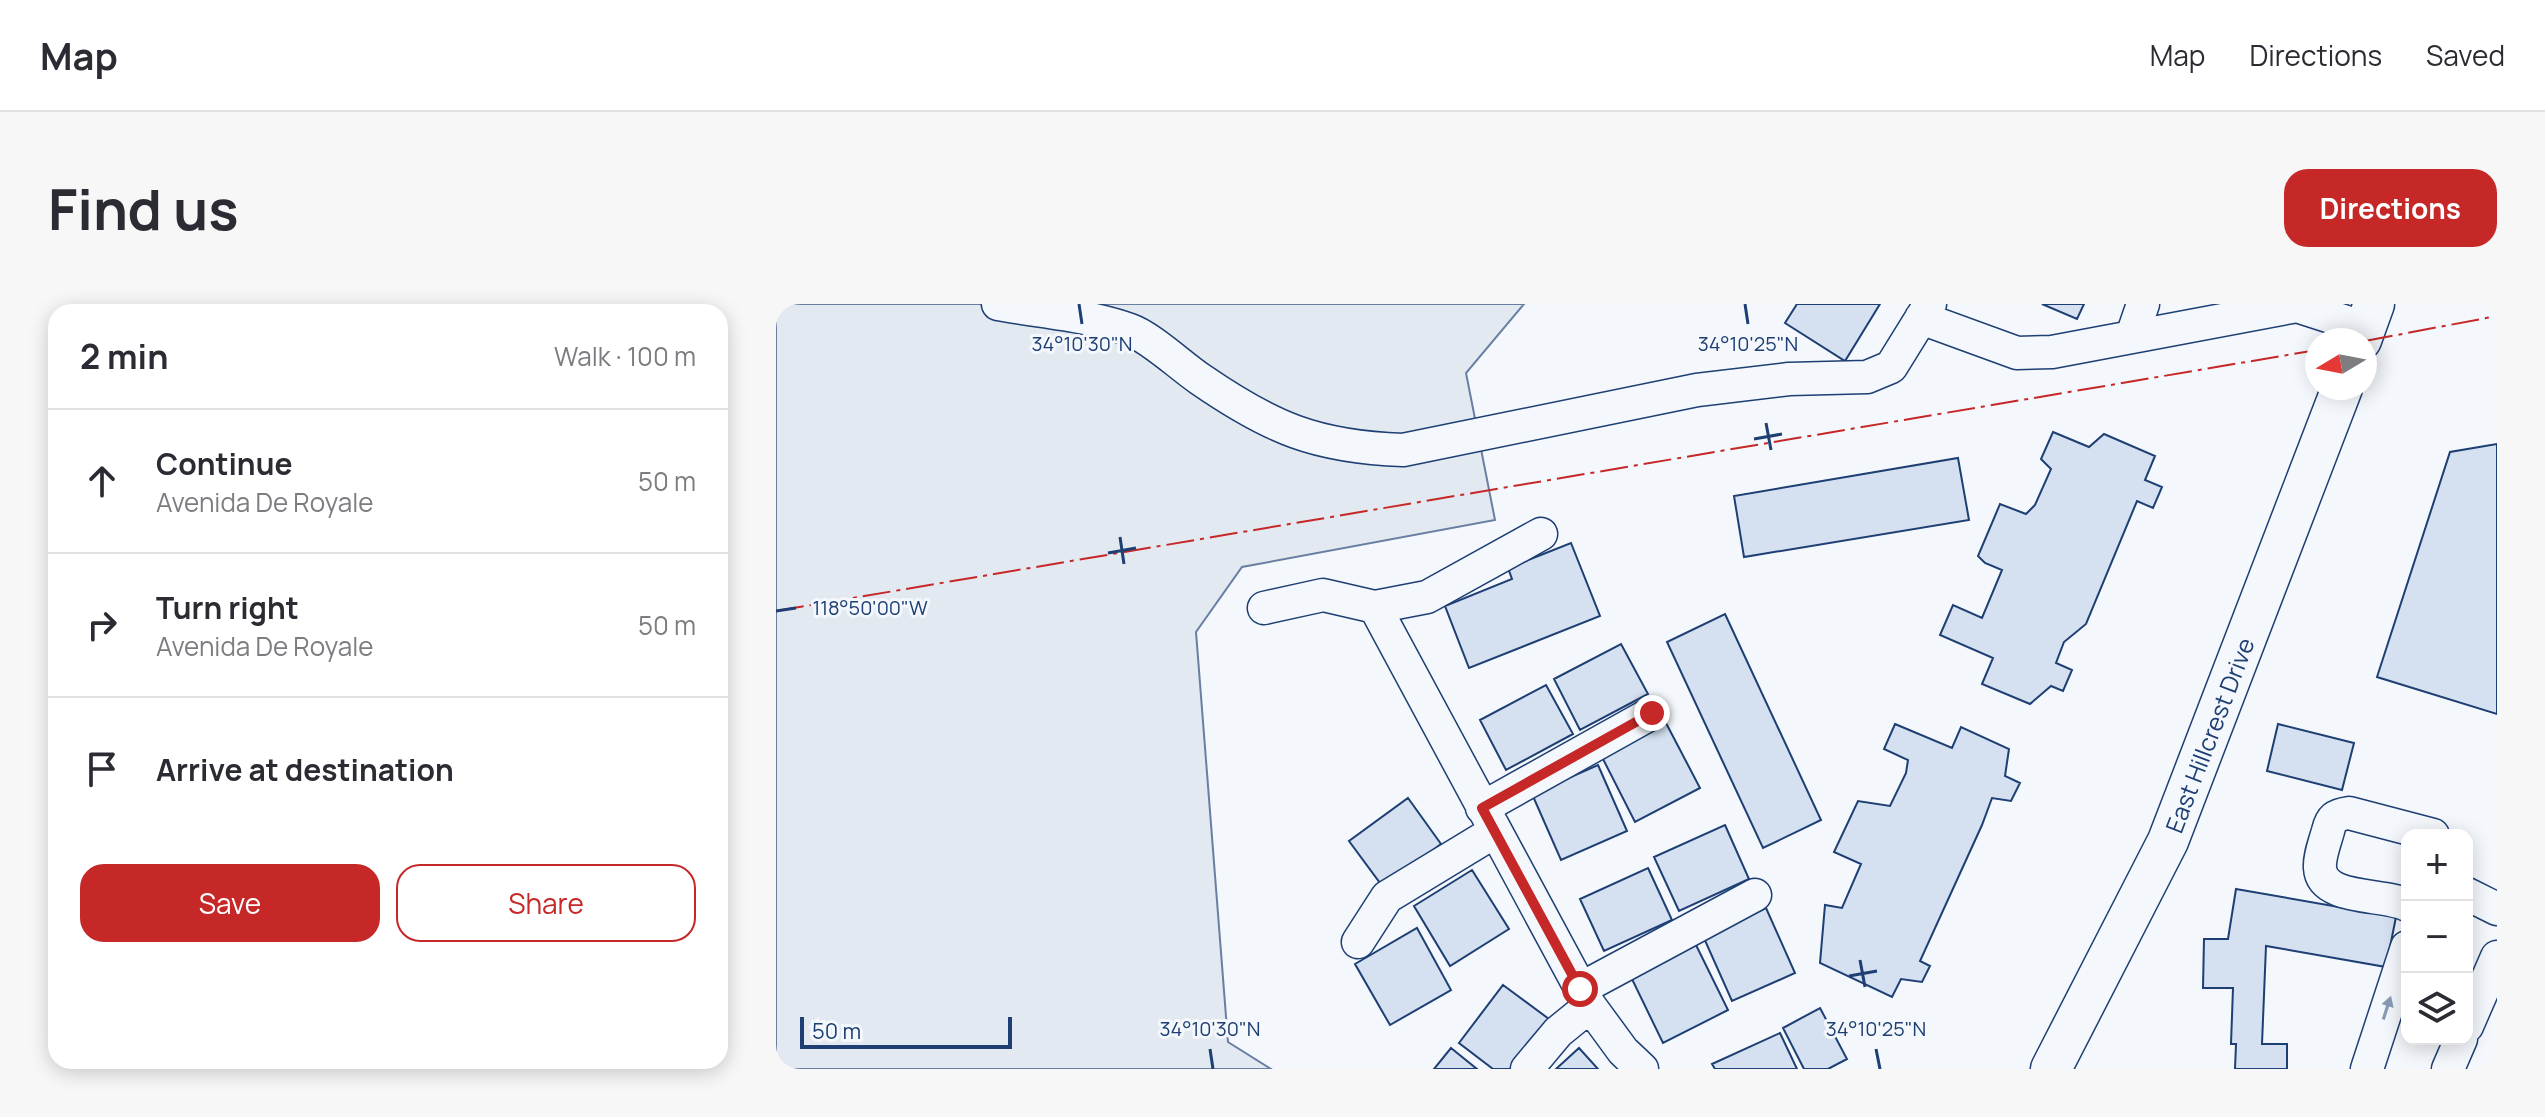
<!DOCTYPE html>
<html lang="en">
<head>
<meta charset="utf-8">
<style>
  :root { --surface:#fff; --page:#f7f7f7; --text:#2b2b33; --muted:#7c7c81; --line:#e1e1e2; --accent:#c62828 }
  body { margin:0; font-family:Manrope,sans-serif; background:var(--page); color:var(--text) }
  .controls { position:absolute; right:24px; bottom:24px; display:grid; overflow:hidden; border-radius:16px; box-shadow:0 4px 20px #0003 }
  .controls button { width:72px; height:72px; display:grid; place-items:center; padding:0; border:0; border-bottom:2px solid var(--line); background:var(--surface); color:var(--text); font:40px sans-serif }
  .compass { position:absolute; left:1529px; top:24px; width:72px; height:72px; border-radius:50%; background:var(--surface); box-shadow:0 4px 20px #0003; rotate:260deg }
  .scale { position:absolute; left:24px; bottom:20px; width:212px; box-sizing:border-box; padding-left:8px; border:4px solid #1d3f73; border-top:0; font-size:22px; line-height:28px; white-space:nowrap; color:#1d3f73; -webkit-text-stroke:6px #f4f7fb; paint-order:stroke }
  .stop { position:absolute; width:24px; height:24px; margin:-18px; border:6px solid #c62828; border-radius:50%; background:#fff }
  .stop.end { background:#c62828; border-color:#fff; box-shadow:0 2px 8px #0008 }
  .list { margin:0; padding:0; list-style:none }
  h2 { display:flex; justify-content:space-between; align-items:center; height:104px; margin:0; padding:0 32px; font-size:34px }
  h2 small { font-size:26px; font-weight:400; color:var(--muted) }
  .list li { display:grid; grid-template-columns:52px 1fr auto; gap:24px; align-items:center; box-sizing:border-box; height:144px; padding:0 32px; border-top:2px solid var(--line) }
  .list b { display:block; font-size:30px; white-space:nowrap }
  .list p { margin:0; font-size:26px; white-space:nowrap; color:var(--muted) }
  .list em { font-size:26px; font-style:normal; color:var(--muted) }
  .actions { display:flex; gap:16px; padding:24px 32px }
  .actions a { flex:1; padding:18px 0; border:2px solid var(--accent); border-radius:24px; text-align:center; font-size:28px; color:var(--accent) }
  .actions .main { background:var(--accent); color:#fff }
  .icon { flex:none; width:44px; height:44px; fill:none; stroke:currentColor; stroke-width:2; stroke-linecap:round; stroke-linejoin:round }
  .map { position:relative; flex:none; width:1721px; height:765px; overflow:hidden; border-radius:24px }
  header { display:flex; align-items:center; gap:48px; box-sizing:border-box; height:112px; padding:0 40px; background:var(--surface); border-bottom:2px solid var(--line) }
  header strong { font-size:38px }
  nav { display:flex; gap:44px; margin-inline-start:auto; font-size:28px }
  .intro { display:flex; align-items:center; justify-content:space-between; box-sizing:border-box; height:192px; padding:0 48px }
  h1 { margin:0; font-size:56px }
  .button { padding:20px 36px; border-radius:24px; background:var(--accent); color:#fff; font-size:28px; font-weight:700 }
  main { display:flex; gap:48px; padding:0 48px }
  aside { flex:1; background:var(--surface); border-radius:24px; box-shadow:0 4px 20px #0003 }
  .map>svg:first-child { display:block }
</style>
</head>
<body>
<header>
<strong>Map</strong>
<nav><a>Map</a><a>Directions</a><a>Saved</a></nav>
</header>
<div class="intro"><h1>Find us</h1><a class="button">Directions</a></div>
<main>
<aside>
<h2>2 min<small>Walk · 100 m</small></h2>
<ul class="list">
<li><svg class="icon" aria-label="ahead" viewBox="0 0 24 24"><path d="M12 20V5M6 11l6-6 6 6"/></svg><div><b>Continue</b><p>Avenida De Royale</p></div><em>50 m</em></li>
<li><svg class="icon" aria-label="right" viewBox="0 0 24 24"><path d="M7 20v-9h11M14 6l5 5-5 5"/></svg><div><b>Turn right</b><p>Avenida De Royale</p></div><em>50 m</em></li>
<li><svg class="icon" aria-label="arrive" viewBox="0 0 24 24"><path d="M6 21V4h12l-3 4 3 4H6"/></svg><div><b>Arrive at destination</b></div></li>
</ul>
<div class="actions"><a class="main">Save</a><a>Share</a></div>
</aside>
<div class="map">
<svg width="1721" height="765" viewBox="0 0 1721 765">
  <rect width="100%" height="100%" fill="#f4f7fb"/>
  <path fill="#e3e9f0" stroke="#687fa3" stroke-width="2" d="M0,0H748L690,69L719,216L466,263L420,328L452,738L495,765H0Z"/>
  <path fill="#d5e0f0" stroke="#1d3f73" stroke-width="2" d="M1021,0H1104L1069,57L1009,19Z
    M1266,0H1308L1301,15Z
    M1277,128L1313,143L1328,130L1379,152L1369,176L1386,183L1377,204L1361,197L1310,320L1288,338L1280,359L1296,366L1287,387L1275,382L1254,400L1206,380L1217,354L1164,331L1177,301L1206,314L1226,266L1209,259L1202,252L1224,200L1250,210L1259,201L1275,165L1265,155Z
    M1721,140V410L1601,373L1674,148Z
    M1182,154L1193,216L968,253L958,192Z
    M795,239L824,312L693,364L669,302L736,275L732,264Z
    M949,310L1045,516L987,544L891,338Z
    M845,340L872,390L804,426L778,375Z
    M770,381L797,430L730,466L704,416Z
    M890,419L924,484L859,518L826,453Z
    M1119,420L1176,444L1185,423L1233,445L1229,472L1244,479L1235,497L1216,494L1206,521L1144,657L1154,662L1146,678L1125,675L1116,693L1044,659L1049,601L1066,604L1085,560L1058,548L1082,497L1114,502L1130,469L1132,456L1108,445Z
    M1502,420L1578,439L1566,486L1491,467Z
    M822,461L851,527L785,556L756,490Z
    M632,494L665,540L607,583L573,537Z
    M949,521L973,575L903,607L878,553Z
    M872,564L896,616L828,647L804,595Z
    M696,566L733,625L674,662L638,602Z
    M1460,585L1620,613L1610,663L1490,642L1486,740H1511V765H1459L1460,740H1455L1457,684H1427L1428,635H1452Z
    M990,604L1019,669L956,697L927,632Z
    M641,624L675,686L614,721L579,660Z
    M920,641L952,706L887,739L855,673Z
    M727,681L773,715L735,765H717L683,739Z
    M1044,704L1071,755L1052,765H1028L1007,724Z
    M1004,729L1021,765H939L936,760Z
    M675,744L701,765H658Z
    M803,744L822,765H780Z"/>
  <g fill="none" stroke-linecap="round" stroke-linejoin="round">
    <g stroke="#1d3f73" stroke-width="35">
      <path id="minor" d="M222,0C265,8 313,11 354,26C374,33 405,62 424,75C495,124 540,143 627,146L921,86L1013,75L1091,73L1115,63L1154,0
        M1145,14L1241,49L1276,48L1521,2L1589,24
        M1356,32L1367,0
        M599,303L814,702L847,747L866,765
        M488,304L547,291L599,303L651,293L765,230
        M706,504L876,409
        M1691,590L1721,605
        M1631,601C1608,589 1546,597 1544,564C1543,553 1549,538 1552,527C1555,514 1559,511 1573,509L1657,531
        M582,638L611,593L718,528
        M804,685L979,591
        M1691,722L1721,653
        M751,765L782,728L814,702
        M1591,765L1631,643
        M1672,765L1685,735"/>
    </g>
    <g stroke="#1d3f73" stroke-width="43">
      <g id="major">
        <path d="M1585,36L1598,0"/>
        <path id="s1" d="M1275,765L1392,537L1566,84"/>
      </g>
    </g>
    <use href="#minor" stroke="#f4f7fb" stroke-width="32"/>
    <use href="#major" stroke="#f4f7fb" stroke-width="40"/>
    <path stroke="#c62828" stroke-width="2" stroke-dasharray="28 6 4 6" stroke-linecap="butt" d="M1589,37L1721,12
      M0,307L1541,46"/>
  </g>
  <defs><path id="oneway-solid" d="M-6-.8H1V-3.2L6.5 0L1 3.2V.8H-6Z" transform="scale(2)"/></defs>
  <use fill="#889bb7" href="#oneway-solid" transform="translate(1611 704) rotate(-72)"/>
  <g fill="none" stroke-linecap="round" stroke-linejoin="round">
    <path stroke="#c62828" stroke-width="10" d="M804,685L706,504L876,409"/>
  </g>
  <path fill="none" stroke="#1d3f73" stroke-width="3" d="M303,0L306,20M969,0L972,20M990,119L995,146M978,135L1006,130M344,233L348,260M332,249L360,244M0,307L20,304M1084,656L1089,683M1073,672L1101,667M434,745L437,765M1100,745L1104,765"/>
  <g text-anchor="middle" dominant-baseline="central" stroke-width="6" stroke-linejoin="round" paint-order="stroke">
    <g font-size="24" fill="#1d3f73" stroke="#f4f7fb">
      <text stroke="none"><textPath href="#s1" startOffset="370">East Hillcrest Drive</textPath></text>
    </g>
  </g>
  <g font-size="20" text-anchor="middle" fill="#1d3f73" stroke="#f4f7fb" stroke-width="6" stroke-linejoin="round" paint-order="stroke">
    <text x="306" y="47">34°10'30"N</text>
    <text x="972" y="47">34°10'25"N</text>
    <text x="94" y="311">118°50'00"W</text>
    <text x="434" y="732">34°10'30"N</text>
    <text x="1100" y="732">34°10'25"N</text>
  </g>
</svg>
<div class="controls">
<button>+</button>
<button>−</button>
<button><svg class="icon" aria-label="layers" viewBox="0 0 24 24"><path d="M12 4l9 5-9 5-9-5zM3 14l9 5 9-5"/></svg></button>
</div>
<svg class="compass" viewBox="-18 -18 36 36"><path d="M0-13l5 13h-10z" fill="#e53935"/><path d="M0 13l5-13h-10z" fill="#7c7c81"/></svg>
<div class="scale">50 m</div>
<div class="stop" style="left:804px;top:685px"></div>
<div class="stop end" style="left:876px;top:409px"></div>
</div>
</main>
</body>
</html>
